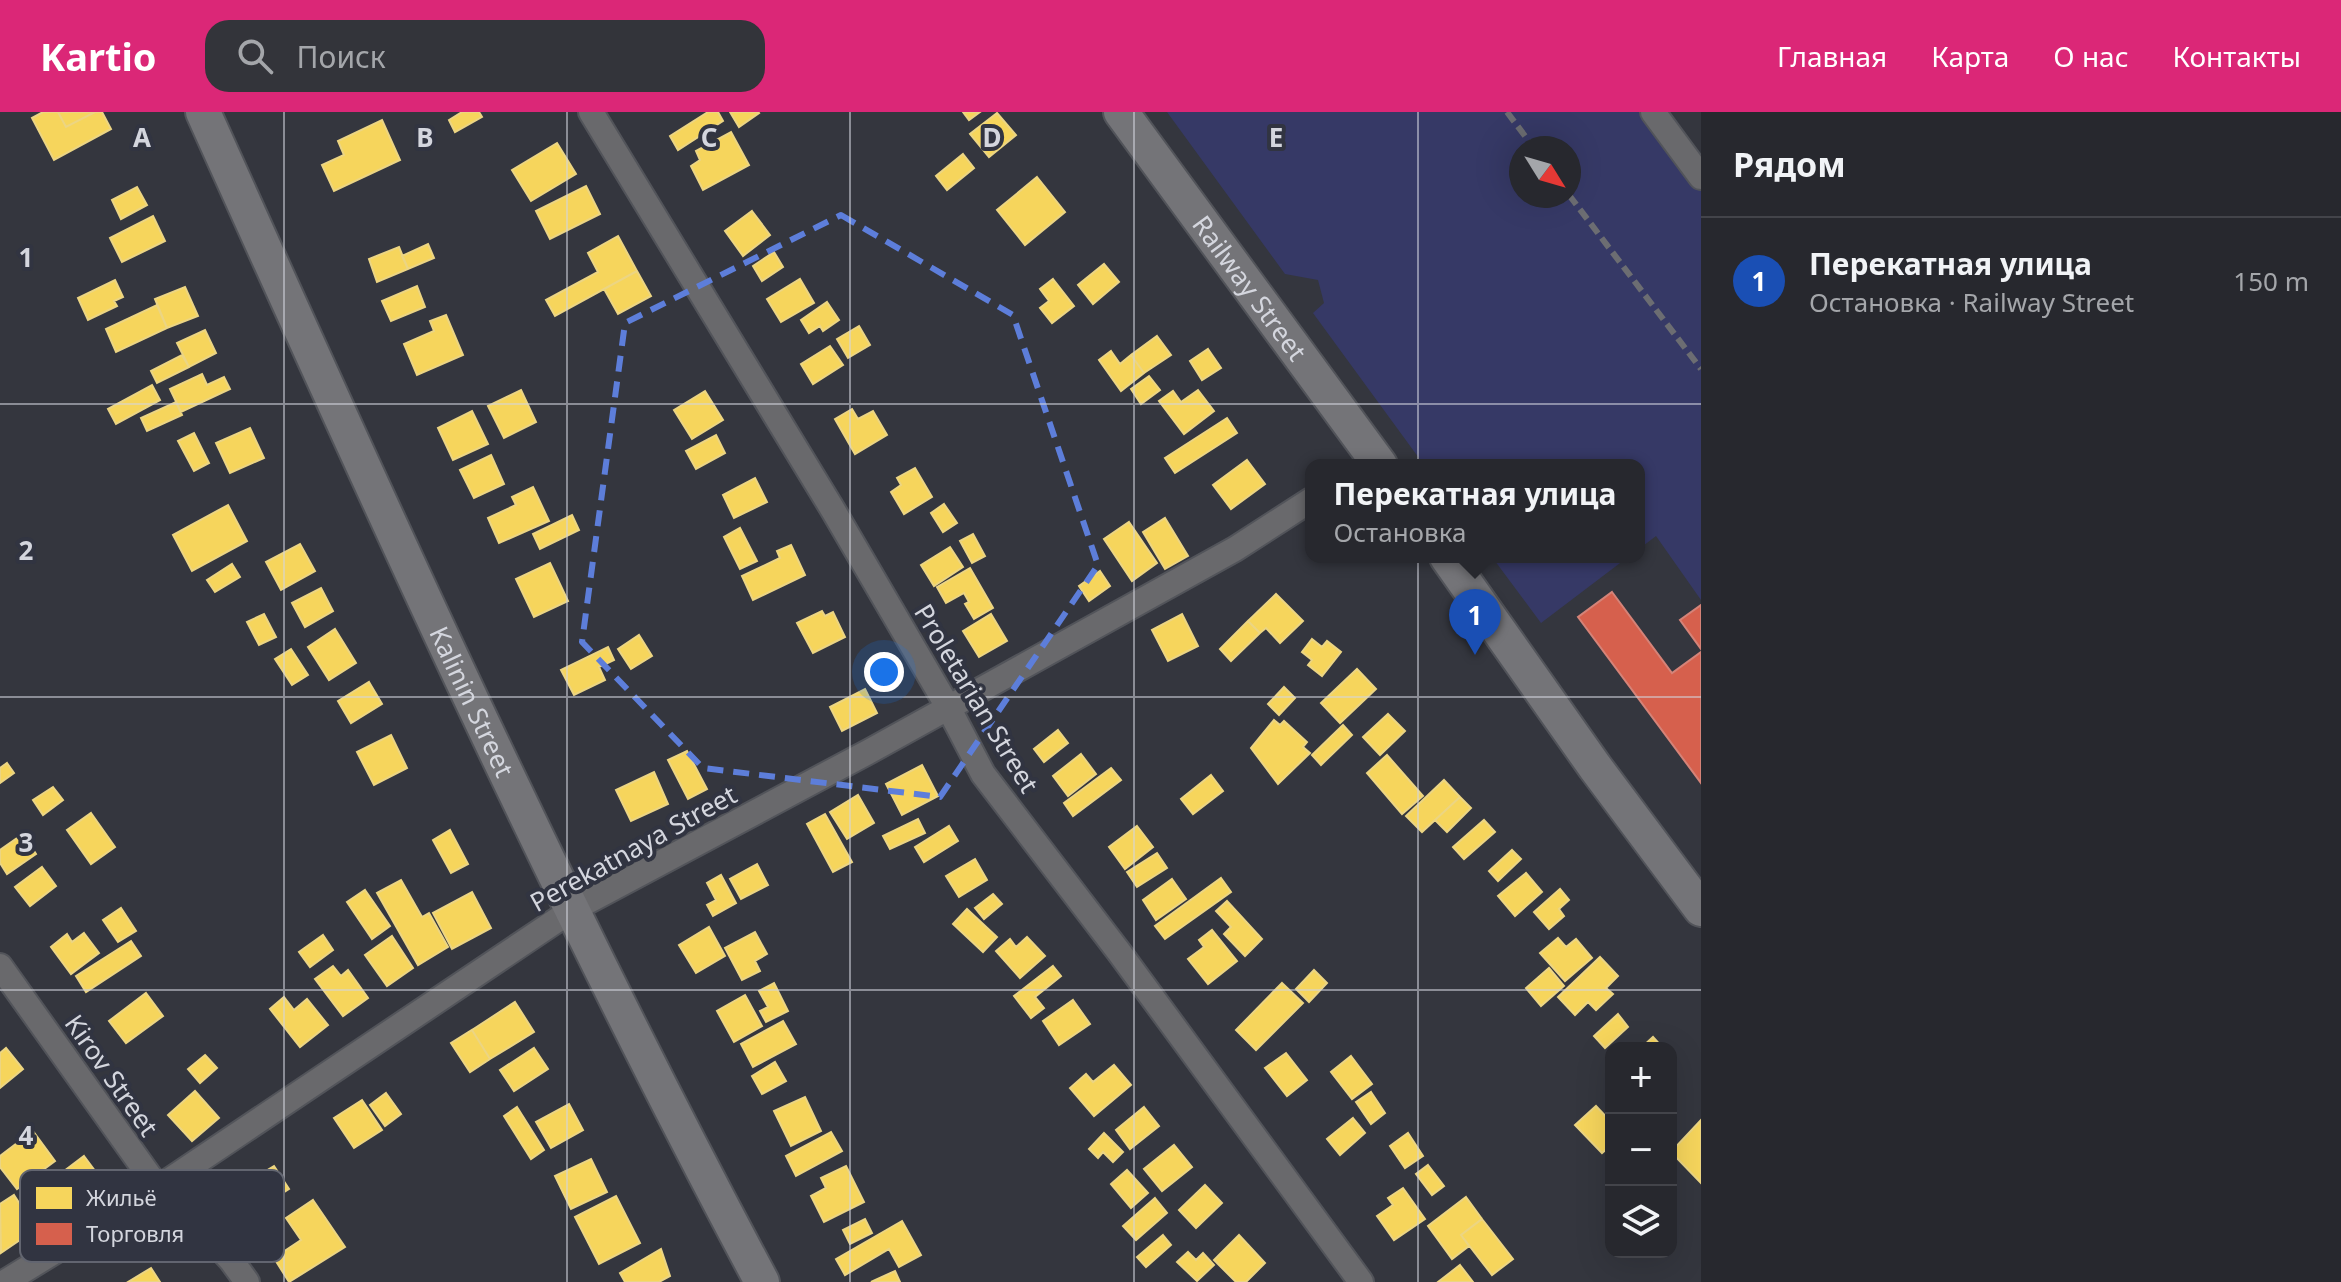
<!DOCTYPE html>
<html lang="ru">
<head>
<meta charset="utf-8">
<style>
  :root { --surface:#27282e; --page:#33343a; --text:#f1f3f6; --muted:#a4a6aa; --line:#43444a; --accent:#db2777 }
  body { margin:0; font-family:"Noto Sans",sans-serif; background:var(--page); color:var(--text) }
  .controls { position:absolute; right:24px; bottom:24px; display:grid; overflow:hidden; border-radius:16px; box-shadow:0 8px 32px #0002 }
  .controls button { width:72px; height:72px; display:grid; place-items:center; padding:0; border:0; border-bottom:2px solid var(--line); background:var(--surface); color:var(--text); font:40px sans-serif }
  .compass { position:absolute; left:1509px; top:24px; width:72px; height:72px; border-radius:50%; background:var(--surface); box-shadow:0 8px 32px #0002; rotate:127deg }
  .you { position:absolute; left:884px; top:560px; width:28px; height:28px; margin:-20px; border:6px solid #fff; border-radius:50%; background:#1a73e8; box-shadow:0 0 0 12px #1a73e833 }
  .badge { display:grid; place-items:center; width:52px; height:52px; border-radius:50%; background:var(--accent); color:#fff; font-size:26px; font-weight:700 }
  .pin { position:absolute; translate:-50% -66px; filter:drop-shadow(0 2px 4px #0008) }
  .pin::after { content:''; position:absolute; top:42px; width:28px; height:24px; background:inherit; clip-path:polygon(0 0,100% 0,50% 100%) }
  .popup { position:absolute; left:1305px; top:347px; width:340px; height:104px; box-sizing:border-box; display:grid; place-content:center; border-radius:16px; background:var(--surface); filter:drop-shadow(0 2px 6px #0005); font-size:26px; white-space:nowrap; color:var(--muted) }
  .popup b { font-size:30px; color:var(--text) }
  .popup::after { content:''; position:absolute; left:50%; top:100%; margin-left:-16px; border:16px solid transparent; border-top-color:var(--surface) }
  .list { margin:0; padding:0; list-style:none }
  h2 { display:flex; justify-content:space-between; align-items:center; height:104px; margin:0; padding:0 32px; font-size:34px }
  h2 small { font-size:26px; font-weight:400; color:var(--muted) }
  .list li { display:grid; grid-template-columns:52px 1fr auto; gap:24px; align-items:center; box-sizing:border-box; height:128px; padding:0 32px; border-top:2px solid var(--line) }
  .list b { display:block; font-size:30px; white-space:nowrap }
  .list p { margin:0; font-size:26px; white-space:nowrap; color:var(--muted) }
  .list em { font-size:26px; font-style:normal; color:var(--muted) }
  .icon { flex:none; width:44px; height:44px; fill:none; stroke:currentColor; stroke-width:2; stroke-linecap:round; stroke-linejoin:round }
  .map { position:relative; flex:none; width:1701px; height:1170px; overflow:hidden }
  header { display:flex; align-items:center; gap:48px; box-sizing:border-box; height:112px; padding:0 40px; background:var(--accent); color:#fff }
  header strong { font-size:38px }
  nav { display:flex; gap:44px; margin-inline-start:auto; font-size:28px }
  .search { width:560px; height:72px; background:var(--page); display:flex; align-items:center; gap:20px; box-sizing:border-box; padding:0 28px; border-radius:24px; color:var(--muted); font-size:30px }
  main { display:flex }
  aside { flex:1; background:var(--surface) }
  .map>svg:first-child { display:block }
</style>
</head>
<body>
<header>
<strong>Kartio</strong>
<div class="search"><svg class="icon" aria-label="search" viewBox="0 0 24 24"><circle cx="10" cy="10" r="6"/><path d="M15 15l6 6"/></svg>Поиск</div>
<nav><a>Главная</a><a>Карта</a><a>О нас</a><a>Контакты</a></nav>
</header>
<main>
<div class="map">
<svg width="1701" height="1170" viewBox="0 0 1701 1170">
  <rect width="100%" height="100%" fill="#34363e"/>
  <path fill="#363966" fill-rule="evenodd" d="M1167,0H1653L1701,65V488L1656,424L1639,437V353H1424L1313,201L1324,191L1318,168L1285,162ZM1521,36H1569V84H1521Z
    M1492,445H1628L1541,511Z"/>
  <path fill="#f6d55c" stroke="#ecd583" stroke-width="2" d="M43,0H58L66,15L95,0H102L111,17L54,48L32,6Z
    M58,0H95L66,15Z
    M462,0H479L482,5L455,20L449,8Z
    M708,0H718L723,9L678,38L670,24Z
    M730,0H758L759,1L739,15Z
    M963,0H980L969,8Z
    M997,1L1016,23L989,45L970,22Z
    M382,8L400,48L334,79L322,53L344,43L338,29Z
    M731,20L749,53L703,78L691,54L700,48L696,39Z
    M557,31L576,62L531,89L512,58Z
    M963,42L974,56L947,78L936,64Z
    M1037,65L1065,100L1025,133L997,98Z
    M586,74L600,102L550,127L536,99Z
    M137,75L147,93L121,107L112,88Z
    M752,99L770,123L743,144L725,119Z
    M153,104L165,129L122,150L110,126Z
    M618,124L637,159L555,204L546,188L598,160L588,141Z
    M428,132L434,146L408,157L402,144Z
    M399,135L408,157L377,170L369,147Z
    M774,140L783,155L762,169L753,154Z
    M1104,152L1119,170L1093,192L1078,173Z
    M637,159L651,184L618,202L604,177Z
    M800,167L814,191L781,210L767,187Z
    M1053,167L1074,194L1052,211L1040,196L1049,189L1040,177Z
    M115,168L123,185L114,189L117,194L88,208L78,186Z
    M417,174L425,195L391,209L382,189Z
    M185,175L198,204L167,216L155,187Z
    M827,190L839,208L823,219L820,214L809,221L801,208Z
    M157,193L167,216L116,240L106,217Z
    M446,203L463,243L417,263L404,232L434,219L430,209Z
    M859,214L870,233L848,246L837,227Z
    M205,218L216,241L189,255L177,231Z
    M1157,224L1171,243L1144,261L1131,243Z
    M830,234L843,253L813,272L801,252Z
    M1208,237L1221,256L1202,268L1190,249Z
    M1111,239L1120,252L1131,243L1144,261L1121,279L1099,248Z
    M182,243L189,255L157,271L151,259Z
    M202,262L207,273L224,265L230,277L181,300L170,277Z
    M1149,264L1160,278L1141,292L1131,277Z
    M152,273L160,288L116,312L108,297Z
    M521,278L536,310L504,326L488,294Z
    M1198,278L1214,299L1184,322L1159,289L1173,279L1181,290Z
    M705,279L723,308L692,327L674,298Z
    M176,290L182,303L147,319L141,306Z
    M852,297L858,307L873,299L887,323L855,342L835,307Z
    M472,299L488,332L453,348L438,316Z
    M1227,306L1237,321L1175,361L1165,346Z
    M250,316L264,346L230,361L216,331Z
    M194,321L209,351L194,359L178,329Z
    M716,323L725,341L696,357L686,339Z
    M491,343L504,372L474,386L460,358Z
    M1247,348L1265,372L1231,397L1213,373Z
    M915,356L932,385L904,402L891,380L901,373L897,366Z
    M755,366L767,390L734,406L723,383Z
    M533,375L549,409L499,431L488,406L516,393L512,385Z
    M944,392L957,411L943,420L931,401Z
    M228,393L247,429L192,459L173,423Z
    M572,403L579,418L540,437L533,422Z
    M1165,406L1188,444L1165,457L1143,420Z
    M1129,410L1157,451L1132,469L1104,427Z
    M740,416L757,449L740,457L724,425Z
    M973,422L985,444L972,451L960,429Z
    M300,432L315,459L281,478L266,450Z
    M791,433L805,463L753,488L742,464L780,446L777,439Z
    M950,435L963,455L934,474L921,453Z
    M550,451L568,489L534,505L516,467Z
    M232,452L240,465L215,480L207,468Z
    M970,456L993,496L974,507L965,492L969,490L964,481L946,491L937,475Z
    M1100,459L1110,474L1089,489L1079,474Z
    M321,476L333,499L305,515L292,491Z
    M1276,482L1303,509L1280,531L1266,516L1260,521L1248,509Z
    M822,499L825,504L833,500L845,525L813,541L797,511Z
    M264,502L276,525L259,533L247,510Z
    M991,502L1007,529L979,545L963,519Z
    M1182,502L1198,534L1168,549L1152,518Z
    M1248,509L1260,521L1231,549L1220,537Z
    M335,517L356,551L329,568L308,535Z
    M639,523L652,544L631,557L618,537Z
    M1312,527L1322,535L1327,529L1341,540L1322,564L1308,553L1312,548L1302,540Z
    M608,535L614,548L599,555L605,568L574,583L561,558Z
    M291,537L308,563L292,573L275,547Z
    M1357,557L1376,577L1340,611L1321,591Z
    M369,570L382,592L351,611L338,589Z
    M1284,575L1295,586L1279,603L1268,592Z
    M865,577L877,601L842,619L830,595Z
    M1388,602L1405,619L1380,643L1363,625Z
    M1274,608L1280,613L1284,609L1307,630L1303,635L1310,641L1278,672L1251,636Z
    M1343,613L1352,623L1321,653L1312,643Z
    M1058,618L1068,631L1044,650L1034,637Z
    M391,623L407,656L374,673L357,640Z
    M687,639L707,677L688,687L668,648Z
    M1081,642L1096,662L1068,684L1053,664Z
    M1387,643L1423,684L1402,702L1367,661Z
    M7,651L14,661L0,671V656Z
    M922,653L938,684L902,703L886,672Z
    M1111,656L1121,668L1073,704L1064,691Z
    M654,660L668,692L631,709L616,678Z
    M1211,663L1223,679L1193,702L1181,687Z
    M1444,668L1460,685L1422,720L1406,704Z
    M53,675L63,688L43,703L33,688Z
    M858,683L874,711L847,727L830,700Z
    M1460,685L1471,696L1447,720L1435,708Z
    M91,701L115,735L91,752L67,718Z
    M825,702L852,750L833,760L807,712Z
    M918,707L925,721L890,737L883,724Z
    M1484,708L1495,720L1464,747L1453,735Z
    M949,714L958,729L924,750L915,735Z
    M1137,714L1153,735L1125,757L1109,735Z
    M450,718L468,752L451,761L433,728Z
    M23,722L36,742L7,762L0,751V738Z
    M1512,738L1521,747L1498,769L1489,759Z
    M1157,741L1167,756L1137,775L1127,760Z
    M975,747L987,768L959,785L946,764Z
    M757,752L768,773L741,787L730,767Z
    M42,755L56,774L30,794L15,775Z
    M1526,761L1542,780L1515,804L1498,784Z
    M721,763L736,791L713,804L707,793L716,788L707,771Z
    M1221,766L1231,780L1165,827L1155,814Z
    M1172,767L1186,787L1156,808L1143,788Z
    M401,768L422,805L429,801L448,835L418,853L377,781Z
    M1560,777L1569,788L1559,797L1564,804L1549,817L1534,800Z
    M365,778L390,814L372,827L347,790Z
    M472,780L491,816L452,837L433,801Z
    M993,782L1002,792L984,807L975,796Z
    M1227,789L1262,827L1245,844L1224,822L1231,815L1216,799Z
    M121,796L136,819L118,830L103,808Z
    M967,797L997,825L983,840L953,812Z
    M709,815L725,844L696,861L679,833Z
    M1212,818L1237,849L1208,872L1188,847L1204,835L1199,828Z
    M755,820L767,842L755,849L760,859L742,868L725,836Z
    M84,821L99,841L71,862L51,835L67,822L72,830Z
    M323,823L333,838L310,855L299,840Z
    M392,824L413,856L387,874L365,843Z
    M1027,825L1045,844L1020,866L996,839L1010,827L1016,835Z
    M1558,826L1566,835L1576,827L1592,846L1565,869L1540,841Z
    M131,829L141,844L86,880L76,864Z
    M1600,845L1618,864L1606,876L1613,882L1596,898L1588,890L1575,903L1558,885Z
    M333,854L341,864L348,858L368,886L343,904L315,867Z
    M1053,854L1061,864L1035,885L1044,896L1031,906L1014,884Z
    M1549,856L1564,874L1541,894L1526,876Z
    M1314,858L1327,871L1309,890L1296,877Z
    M774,871L788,899L766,910L760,899L768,895L759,879Z
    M1282,871L1303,891L1256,938L1236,918Z
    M146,881L163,904L126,931L109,909Z
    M745,883L762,914L734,930L717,899Z
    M284,885L294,898L307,887L328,913L300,935L270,897Z
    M1073,888L1090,912L1059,933L1043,909Z
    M515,890L534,920L490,947L472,918Z
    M1618,902L1628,915L1605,936L1594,924Z
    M783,909L796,932L753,955L741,932Z
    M472,918L490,947L470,960L451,931Z
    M1653,925L1663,936H1641Z
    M6,936L23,957L0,976V941Z
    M534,936L548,957L514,979L500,958Z
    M1286,941L1307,968L1287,984L1265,956Z
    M205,943L217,956L200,971L188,957Z
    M1351,944L1372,972L1352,987L1331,960Z
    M775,950L786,969L762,982L752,964Z
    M1114,953L1131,973L1094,1004L1070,976L1086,962L1093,970Z
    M195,979L219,1006L192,1029L168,1003Z
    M1371,980L1385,1001L1371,1012L1356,990Z
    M386,981L401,1002L385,1014L370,993Z
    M805,985L821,1019L791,1034L774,999Z
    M362,988L382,1018L354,1036L334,1006Z
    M569,992L583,1018L551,1036L536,1010Z
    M1596,994L1611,1010V1033L1602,1041L1575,1013Z
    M517,995L544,1038L531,1047L504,1004Z
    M1144,995L1159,1014L1130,1037L1116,1018Z
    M1353,1006L1365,1021L1340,1043L1327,1027Z
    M1701,1008V1071L1671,1040Z
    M33,1019L55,1049L17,1077L0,1055V1044Z
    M831,1020L842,1039L796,1064L786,1044Z
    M1104,1021L1123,1040L1113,1050L1103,1040L1098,1046L1089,1037Z
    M1408,1021L1423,1044L1405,1056L1390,1034Z
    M1174,1033L1192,1055L1162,1079L1144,1057Z
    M84,1044L107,1075L69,1103L47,1072Z
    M591,1047L607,1080L571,1097L555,1064Z
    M1428,1053L1444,1074L1432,1083L1416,1062Z
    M274,1054L289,1077L246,1104L231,1080Z
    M846,1054L864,1090L824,1110L811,1084L826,1076L821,1066Z
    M1127,1058L1148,1081L1131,1096L1111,1072Z
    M1205,1073L1222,1091L1196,1116L1179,1098Z
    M1403,1076L1425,1107L1394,1128L1377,1104L1393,1093L1388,1086Z
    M14,1083L36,1117L1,1141L0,1092Z
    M616,1084L640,1131L599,1152L575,1105Z
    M1466,1085L1482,1107L1461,1123L1469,1134L1452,1147L1428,1114Z
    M1155,1086L1167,1101L1136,1128L1123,1114Z
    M313,1088L345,1135L289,1170L274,1146L301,1128L286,1106Z
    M865,1107L872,1121L850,1132L843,1118Z
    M1482,1107L1513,1147L1492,1163L1461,1123Z
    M902,1109L921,1143L899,1155L889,1137L845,1163L836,1147Z
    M1163,1123L1171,1133L1146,1155L1137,1145Z
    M1239,1123L1265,1151L1246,1170H1236L1214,1148Z
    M661,1137L670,1164L659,1170H625L620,1161Z
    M1188,1140L1196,1148L1203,1141L1214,1153L1197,1169L1177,1150Z
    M1460,1153L1473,1170H1438Z
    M151,1156L160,1170H128Z
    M895,1159L900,1170H871Z"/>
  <path fill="#d6604d" stroke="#d58378" stroke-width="2" d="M1612,480L1672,561L1701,540V671L1578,505Z
    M1701,493V537L1680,508Z"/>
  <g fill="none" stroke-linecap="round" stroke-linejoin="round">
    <g stroke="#52545a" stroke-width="28">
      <path id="street" d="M591,0L833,398L948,595L983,662L1119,840L1361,1170
        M1653,0L1701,65
        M0,854L158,1076L196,1110L231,1148L247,1170
        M5,1170L158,1076L572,798L870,639L1235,437L1311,388"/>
    </g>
    <g stroke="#52545a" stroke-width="38">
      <g id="secondary">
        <path id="s1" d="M203,0C380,394 558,789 762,1170"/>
        <path id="s2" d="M1121,0L1380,353"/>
        <path d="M1447,445L1595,655L1701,797"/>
      </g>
    </g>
    <use href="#street" stroke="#69696c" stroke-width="24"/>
    <use href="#secondary" stroke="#747478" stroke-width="34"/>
    <path stroke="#6c6d72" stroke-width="6" stroke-dasharray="12 6" stroke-linecap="butt" d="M1507,0L1534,36
      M1569,83L1701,257"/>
  </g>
  <path fill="none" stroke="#5d7eda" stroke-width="6" stroke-dasharray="16 10" stroke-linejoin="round" d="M841,103L1013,203L1098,453L940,685L703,656L582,530L625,211Z"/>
  <path fill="none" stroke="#d4d6de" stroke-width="2" stroke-opacity="0.55" d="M284,0V1170M567,0V1170M850,0V1170M1134,0V1170M1418,0V1170M0,292H1701M0,585H1701M0,878H1701"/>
  <g text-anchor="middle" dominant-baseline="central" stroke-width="8" stroke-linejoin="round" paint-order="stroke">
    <g font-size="26" fill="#d4d6de" stroke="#313441">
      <text stroke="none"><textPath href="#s2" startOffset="218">Railway Street</textPath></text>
      <text transform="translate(977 586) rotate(59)">Proletarian Street</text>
      <text stroke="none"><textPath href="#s1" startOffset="648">Kalinin Street</textPath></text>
      <text transform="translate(633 736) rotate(-29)">Perekatnaya Street</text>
      <text transform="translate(112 963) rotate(55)">Kirov Street</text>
    </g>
  </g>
  <rect x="20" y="1058" width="264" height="92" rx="12" fill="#313441" stroke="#626570" stroke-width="2"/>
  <rect x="36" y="1075" width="36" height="22" fill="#f6d55c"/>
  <rect x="36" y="1111" width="36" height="22" fill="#d6604d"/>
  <g font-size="22" fill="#d4d6de">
    <text x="86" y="1094">Жильё</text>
    <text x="86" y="1130">Торговля</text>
  </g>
  <g font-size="26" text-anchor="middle" font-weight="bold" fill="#d4d6de" stroke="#313441" stroke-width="8" stroke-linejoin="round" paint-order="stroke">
    <text x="142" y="35">A</text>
    <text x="425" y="35">B</text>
    <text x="709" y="35">C</text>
    <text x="992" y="35">D</text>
    <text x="1276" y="35">E</text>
    <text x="26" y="155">1</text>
    <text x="26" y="448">2</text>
    <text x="26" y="740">3</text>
    <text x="26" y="1033">4</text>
  </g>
</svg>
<div class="controls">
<button>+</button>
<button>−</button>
<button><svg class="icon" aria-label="layers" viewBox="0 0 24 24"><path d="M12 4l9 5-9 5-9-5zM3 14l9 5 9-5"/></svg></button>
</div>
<svg class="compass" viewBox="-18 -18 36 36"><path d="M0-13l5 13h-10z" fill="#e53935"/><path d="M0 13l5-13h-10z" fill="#a4a6aa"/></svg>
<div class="you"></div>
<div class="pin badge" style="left:1475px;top:543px;background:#1a4fb4">1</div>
<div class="popup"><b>Перекатная улица</b>Остановка</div>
</div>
<aside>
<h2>Рядом<small></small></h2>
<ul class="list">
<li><span class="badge" style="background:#1a4fb4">1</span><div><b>Перекатная улица</b><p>Остановка · Railway Street</p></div><em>150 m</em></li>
</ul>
</aside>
</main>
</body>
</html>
